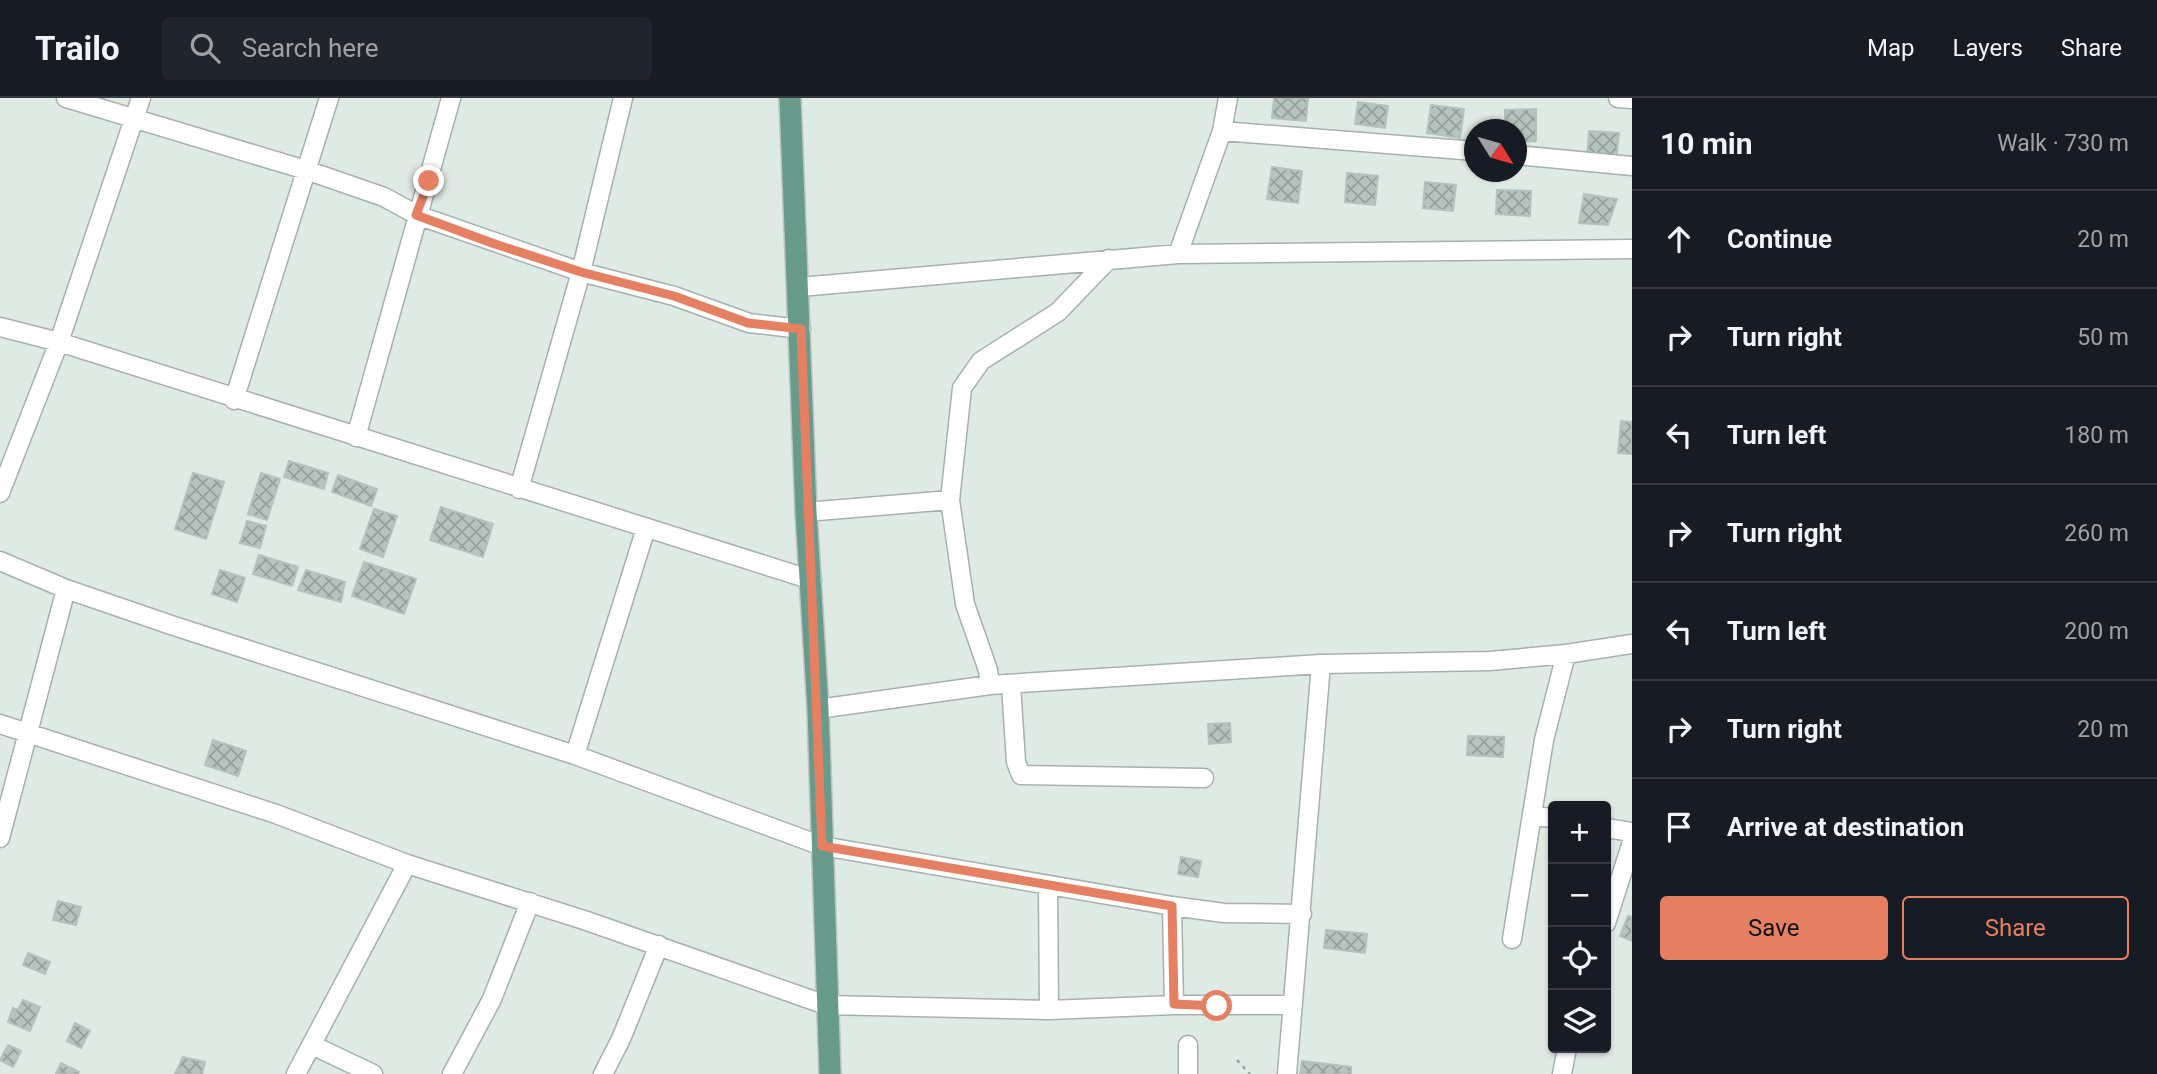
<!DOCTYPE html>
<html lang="en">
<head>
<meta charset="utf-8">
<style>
  :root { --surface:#171b24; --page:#20242c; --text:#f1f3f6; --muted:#9ea1a6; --line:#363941; --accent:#e58063 }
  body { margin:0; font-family:Roboto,sans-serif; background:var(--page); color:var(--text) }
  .controls { position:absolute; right:21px; bottom:21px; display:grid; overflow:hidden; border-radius:7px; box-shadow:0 2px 5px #0004 }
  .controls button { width:63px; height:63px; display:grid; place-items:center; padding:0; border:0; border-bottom:2px solid var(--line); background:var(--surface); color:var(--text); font:35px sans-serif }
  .compass { position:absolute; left:1464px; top:21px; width:63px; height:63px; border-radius:50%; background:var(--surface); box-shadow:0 2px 5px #0004; rotate:127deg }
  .stop { position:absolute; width:21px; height:21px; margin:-16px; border:5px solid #e58063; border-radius:50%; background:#fff }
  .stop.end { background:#e58063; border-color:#fff; box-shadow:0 2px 7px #0008 }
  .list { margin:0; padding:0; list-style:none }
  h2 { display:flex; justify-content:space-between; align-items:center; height:91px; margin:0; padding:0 28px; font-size:30px }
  h2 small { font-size:23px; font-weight:400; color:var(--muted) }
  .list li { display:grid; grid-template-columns:46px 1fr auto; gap:21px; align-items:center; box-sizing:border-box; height:98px; padding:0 28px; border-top:2px solid var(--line) }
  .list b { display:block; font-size:26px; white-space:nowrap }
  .list em { font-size:23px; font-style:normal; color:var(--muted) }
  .actions { display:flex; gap:14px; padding:21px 28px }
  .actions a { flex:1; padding:16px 0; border:2px solid var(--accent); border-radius:7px; text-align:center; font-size:24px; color:var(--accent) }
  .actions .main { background:var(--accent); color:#111 }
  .icon { flex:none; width:38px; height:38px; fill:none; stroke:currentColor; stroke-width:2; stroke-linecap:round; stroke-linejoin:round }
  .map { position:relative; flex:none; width:1632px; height:976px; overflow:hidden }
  header { display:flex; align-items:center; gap:42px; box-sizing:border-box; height:98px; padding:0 35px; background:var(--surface); border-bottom:2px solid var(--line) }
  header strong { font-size:33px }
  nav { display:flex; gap:38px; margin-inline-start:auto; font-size:24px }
  .search { width:490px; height:63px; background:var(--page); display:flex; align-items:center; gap:18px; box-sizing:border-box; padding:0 24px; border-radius:7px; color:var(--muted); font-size:26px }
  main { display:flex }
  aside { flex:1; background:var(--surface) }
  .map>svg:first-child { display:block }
</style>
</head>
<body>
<header>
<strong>Trailo</strong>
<div class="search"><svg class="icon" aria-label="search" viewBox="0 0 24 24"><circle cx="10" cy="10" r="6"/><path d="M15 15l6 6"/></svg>Search here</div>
<nav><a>Map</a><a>Layers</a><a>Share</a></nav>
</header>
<main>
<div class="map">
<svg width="1632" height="976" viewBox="0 0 1632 976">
  <defs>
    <pattern id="building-cross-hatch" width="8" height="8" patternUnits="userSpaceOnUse" patternTransform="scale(1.75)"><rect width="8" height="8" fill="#b6c4be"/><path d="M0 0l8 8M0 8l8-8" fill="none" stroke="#94a09b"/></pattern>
  </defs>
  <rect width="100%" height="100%" fill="#e0eae5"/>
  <path fill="url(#building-cross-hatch)" stroke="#b3c3bc" stroke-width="2" d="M1274,0H1308L1306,23L1272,20Z
    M1358,4L1388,8L1385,30L1355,26Z
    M1431,7L1464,11L1460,40L1427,35Z
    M1536,11V43L1517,44V32H1505V12Z
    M1589,33L1619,35L1616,63L1587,61Z
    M1272,69L1302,73L1298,105L1267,101Z
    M1347,75L1378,78L1375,107L1345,104Z
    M1425,84L1456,87L1453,113L1423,110Z
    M1497,92L1531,93L1530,118L1496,116Z
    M1584,96L1617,101L1608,127L1579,125Z
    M1621,323L1632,324V356L1618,355Z
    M289,363L328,375L324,391L284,379Z
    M193,375L224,384L206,441L175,431Z
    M261,375L280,381L267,422L248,416Z
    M338,377L377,391L371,408L332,394Z
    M441,409L493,426L483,459L430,442Z
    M374,411L397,418L383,459L360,451Z
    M247,423L266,428L260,450L240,445Z
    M259,457L298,469L292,488L253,476Z
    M364,464L416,481L404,516L352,498Z
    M220,472L245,480L237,504L212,496Z
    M306,472L345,484L341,504L298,492Z
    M1230,625L1231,644L1209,646L1208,626Z
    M1468,638L1504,639L1503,659L1467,657Z
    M213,642L246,653L238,678L205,667Z
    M1181,759L1201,763L1198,779L1178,776Z
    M58,803L81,809L76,827L53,822Z
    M1628,818L1632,819V843L1620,838Z
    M1326,832L1367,836L1365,855L1324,850Z
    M28,855L50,864L45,876L23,867Z
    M23,902L40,909L30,933L8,924L13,910L18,912Z
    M75,925L90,933L81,950L67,943Z
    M8,947L21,953L13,969L0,962Z
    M183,959L205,964L202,976H175Z
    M1302,963L1351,969V976H1300Z
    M61,965L79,974L78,976H56Z"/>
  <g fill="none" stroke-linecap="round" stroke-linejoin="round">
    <g stroke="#a4b1ac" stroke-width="21">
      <path id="minor" d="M66,0L309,73L384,99L417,117L581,174L674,198L749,225L801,231
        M1618,0L1632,1
        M1222,33L1475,53
        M1517,57L1632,68
        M1178,156L1222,33L1228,0
        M800,189L1178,156L1632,151
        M0,229L59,244L812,482
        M234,302L329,0
        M356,339L451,0
        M519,391L581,174L623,0
        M0,395L59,244L141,0
        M950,402L965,506L988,572L990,587
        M806,414L950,402L962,290L981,263L1058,214L1109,161
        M0,463L66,491L174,528L575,657L822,748L1172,808L1224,815L1302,816
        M1011,587L1016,664L1021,677L1204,680
        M818,611L990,587L1321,566L1490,563L1566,556L1632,546
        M0,626L276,716L407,766L587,823L826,907L1049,912L1174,907H1293
        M575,657L646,430
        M1533,718L1553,720
        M1606,730L1632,734
        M0,740L66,491
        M1048,788L1049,912
        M1172,808L1174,907
        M1606,825L1632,744
        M1512,841L1544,642L1566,556
        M312,947L373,976
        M1188,947V976
        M296,976L407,766
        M452,976L492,901L530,804
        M603,976L621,941L659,847
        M1287,976L1321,566
        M1562,976L1567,950"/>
    </g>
    <g stroke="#bdc4c2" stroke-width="24">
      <path id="major" d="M790,0L806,414L818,611L830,976"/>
    </g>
    <path stroke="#84aa9d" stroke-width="2.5" stroke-dasharray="3.5 5" stroke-linecap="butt" d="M1237,962L1250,976"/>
    <use href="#minor" stroke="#fff" stroke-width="18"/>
    <use href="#major" stroke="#699b8d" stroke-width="21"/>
  </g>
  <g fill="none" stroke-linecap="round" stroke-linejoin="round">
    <path stroke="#e58063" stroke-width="9" d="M429,83L416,117L492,145L581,174L674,198L748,225L801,231L822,748L1172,808L1174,906L1217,908"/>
  </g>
</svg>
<div class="controls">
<button>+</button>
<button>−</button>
<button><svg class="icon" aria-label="locate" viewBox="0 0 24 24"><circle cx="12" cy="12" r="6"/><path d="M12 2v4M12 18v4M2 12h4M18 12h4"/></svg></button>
<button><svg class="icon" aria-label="layers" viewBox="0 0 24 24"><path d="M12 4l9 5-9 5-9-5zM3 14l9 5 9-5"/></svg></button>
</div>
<svg class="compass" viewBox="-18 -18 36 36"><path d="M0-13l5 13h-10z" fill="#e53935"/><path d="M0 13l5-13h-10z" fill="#9ea1a6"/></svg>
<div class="stop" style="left:1217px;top:908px"></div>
<div class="stop end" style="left:429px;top:83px"></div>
</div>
<aside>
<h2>10 min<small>Walk · 730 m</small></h2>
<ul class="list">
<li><svg class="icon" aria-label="ahead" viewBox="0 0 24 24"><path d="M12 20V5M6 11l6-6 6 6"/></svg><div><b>Continue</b></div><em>20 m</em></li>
<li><svg class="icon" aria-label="right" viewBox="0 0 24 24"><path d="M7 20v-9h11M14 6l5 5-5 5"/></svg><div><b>Turn right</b></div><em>50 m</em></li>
<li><svg class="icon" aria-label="left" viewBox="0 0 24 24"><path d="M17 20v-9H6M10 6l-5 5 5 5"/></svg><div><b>Turn left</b></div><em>180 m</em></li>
<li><svg class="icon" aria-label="right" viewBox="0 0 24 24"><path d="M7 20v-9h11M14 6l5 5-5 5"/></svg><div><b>Turn right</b></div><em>260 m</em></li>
<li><svg class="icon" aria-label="left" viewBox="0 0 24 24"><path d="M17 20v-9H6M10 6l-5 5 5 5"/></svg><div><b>Turn left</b></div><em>200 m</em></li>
<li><svg class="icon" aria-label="right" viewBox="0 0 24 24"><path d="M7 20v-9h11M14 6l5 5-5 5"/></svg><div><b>Turn right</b></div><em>20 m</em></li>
<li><svg class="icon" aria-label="arrive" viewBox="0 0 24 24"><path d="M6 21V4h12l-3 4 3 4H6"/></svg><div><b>Arrive at destination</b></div></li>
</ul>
<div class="actions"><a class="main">Save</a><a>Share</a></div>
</aside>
</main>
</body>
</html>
